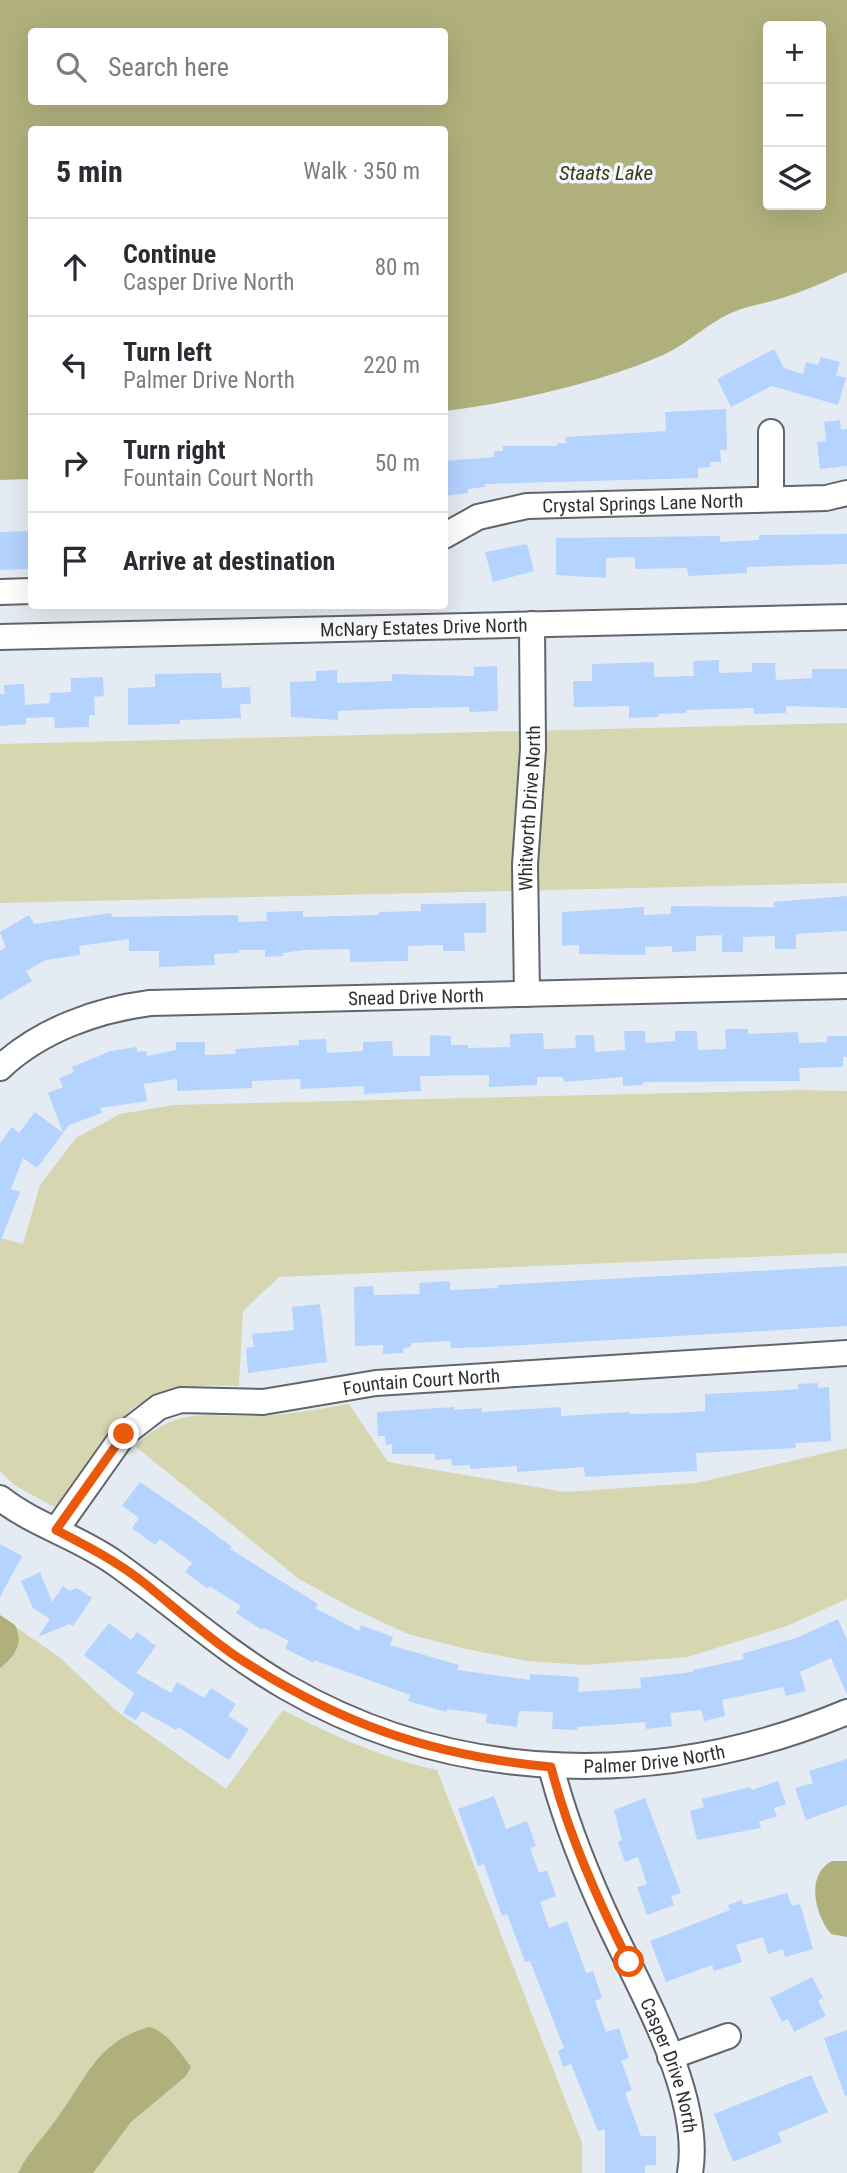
<!DOCTYPE html>
<html lang="en">
<head>
<meta charset="utf-8">
<style>
  :root { --surface:#fff; --page:#f2f2f3; --text:#2b2b33; --muted:#7c7c81; --line:#e1e1e2 }
  body { margin:0; font-family:"Roboto Condensed",sans-serif; background:var(--page); color:var(--text) }
  .controls { position:absolute; right:21px; top:21px; display:grid; overflow:hidden; border-radius:7px; box-shadow:0 7px 28px #0002 }
  .controls button { width:63px; height:63px; display:grid; place-items:center; padding:0; border:0; border-bottom:2px solid var(--line); background:var(--surface); color:var(--text); font:35px sans-serif }
  .stop { position:absolute; width:21px; height:21px; margin:-16px; border:5px solid #ea580c; border-radius:50%; background:#fff }
  .stop.end { background:#ea580c; border-color:#fff; box-shadow:0 2px 7px #0008 }
  .list { margin:0; padding:0; list-style:none }
  h2 { display:flex; justify-content:space-between; align-items:center; height:91px; margin:0; padding:0 28px; font-size:30px }
  h2 small { font-size:23px; font-weight:400; color:var(--muted) }
  .list li { display:grid; grid-template-columns:46px 1fr auto; gap:21px; align-items:center; box-sizing:border-box; height:98px; padding:0 28px; border-top:2px solid var(--line) }
  .list b { display:block; font-size:26px; white-space:nowrap }
  .list p { margin:0; font-size:23px; white-space:nowrap; color:var(--muted) }
  .list em { font-size:23px; font-style:normal; color:var(--muted) }
  .icon { flex:none; width:38px; height:38px; fill:none; stroke:currentColor; stroke-width:2; stroke-linecap:round; stroke-linejoin:round }
  .map { position:relative; flex:none; width:847px; height:2173px; overflow:hidden }
  .search { position:absolute; background:var(--surface); box-shadow:0 7px 28px #0002; left:28px; top:28px; width:420px; height:77px; display:flex; align-items:center; gap:18px; box-sizing:border-box; padding:0 24px; border-radius:7px; color:var(--muted); font-size:26px }
  .panel { position:absolute; background:var(--surface); box-shadow:0 7px 28px #0002; left:28px; top:126px; width:420px; height:483px; border-radius:7px }
  .map>svg:first-child { display:block }
</style>
</head>
<body>
<div class="map">
<svg width="847" height="2173" viewBox="0 0 847 2173">
  <rect width="100%" height="100%" fill="#e5ebf2"/>
  <path fill="#d6d7b1" d="M847,723V883L0,903V744Z
    M801,1090L847,1091V1253L279,1277L243,1311L239,1386C127,1380 119,1420 62,1503L54,1507L14,1485L0,1471V1238L23,1244L40,1185L76,1138L120,1114L173,1105Z
    M349,1404L388,1462L565,1492L696,1483L847,1448V1599L787,1626L687,1657L584,1665L527,1661L466,1649L408,1634L352,1608L299,1579L135,1446C179,1404 208,1418 262,1416C291,1414 320,1409 349,1404Z
    M0,1616L59,1657L118,1712L226,1789L283,1710C334,1736 382,1758 437,1770L582,2143V2173H0Z"/>
  <path fill="#b0b07d" fill-rule="evenodd" d="M0,0H847V272C822,283 798,294 772,301C758,305 744,307 731,313C706,324 688,344 663,355C602,382 511,403 445,411L444,130H32L31,479L0,480ZM821,26V205H768V26ZM32,32H444V102H32Z
    M0,1615L15,1625C24,1644 15,1656 0,1668Z
    M832,1861H847V1937L831,1934C815,1915 805,1875 832,1861Z
    M149,2027C167,2031 180,2053 191,2067L186,2076L131,2122L93,2173H18C30,2149 48,2133 62,2111C90,2072 98,2042 149,2027Z"/>
  <path fill="#b5d3ff" d="M774,349L784,368L803,374L806,362L818,365L821,357L840,362L836,375L846,378L838,405L772,386L731,407L717,379Z
    M726,409L727,450H720L721,462H710V467L698,468V478L485,484V487L468,489V493L444,496V461L494,457V451H503V446H557V443H566V437L666,431L665,412Z
    M840,420L841,430L847,429V466L820,469L817,442L826,441L824,422Z
    M32,531V569L0,570V532Z
    M847,534V564L747,567V573L688,576L687,568L635,569V557L606,558V578L556,575V538L720,536V542L759,540V535Z
    M527,544L534,571L493,582L485,552Z
    M719,660V673L752,672V663H775L776,680L812,678V669H847V708L786,706V713L754,714V708L686,710V713L658,714L659,717L629,718V706L574,707L573,681H592V664L654,662V677L694,676L693,661Z
    M497,666L498,711L469,712V707L415,708L338,711V720L291,717L290,682L316,681V671L337,670V683L392,681V674L474,676V667Z
    M221,673L222,688L250,687L251,704H240L241,718L180,720V724L128,725V688L155,687V674Z
    M103,677L104,696L94,697L95,715H89V727L55,728L54,717L26,718V724L0,726V694H5L4,685L24,684L25,705L50,703V693L71,692V678Z
    M847,896V931L796,934V949H775V936L743,937V952H722V935L696,936V951L672,952V946L645,947V955L579,954V945L562,946V912L644,907V915L671,914V906L774,907V902Z
    M486,903V933H464L465,951H443V945L408,946V961L350,962V949L304,950L283,953V956L265,957V950H239V953L214,954L215,965L159,967V951H129V939L79,946L80,955L46,960L26,971L32,981L0,1000V951L6,947L0,932L29,915L34,924L111,913L112,917L238,915V922L267,921L266,912L303,911V917L379,915V912L421,911V904Z
    M725,1029H748V1034L798,1032L799,1043L827,1042V1036H847V1057H843V1067L799,1068L800,1081L643,1082V1085L623,1086V1077L564,1082L563,1077H537V1085L489,1087V1075L420,1076L421,1091L364,1094V1086L301,1089L300,1079L252,1081V1088L177,1091V1079L144,1084L147,1101L100,1108L102,1113L69,1125L63,1133L48,1093L63,1087L59,1078L74,1072L72,1067L111,1051L137,1047V1052L146,1051L147,1056L176,1050V1042H205V1055L236,1054L235,1049L299,1045V1040L326,1039L327,1053L363,1051V1042L392,1041L393,1056H430V1035L451,1036V1045H468V1048L510,1047V1034L543,1033L544,1049L576,1048L575,1035H594L595,1052L625,1050L624,1031H645L646,1043L675,1041V1031H697L698,1050L726,1049Z
    M35,1112L63,1133L37,1168L23,1158L11,1189L20,1192L0,1242V1143L12,1127L19,1133Z
    M847,1266V1326L490,1347L451,1348L450,1341L411,1343V1347L403,1348V1353L383,1354V1345L355,1346L354,1287L373,1286L374,1295L420,1294L419,1283L450,1281V1290L498,1288V1285Z
    M320,1304L327,1362L248,1373L246,1348L254,1347L252,1334L294,1330L292,1307Z
    M818,1383V1388L829,1387L831,1441L795,1443L796,1448L696,1453L697,1471L585,1477L584,1467L517,1472V1466L470,1469V1465L452,1466L451,1459L435,1460V1454H392V1444L386,1445L385,1436H378L377,1412L454,1407V1410L482,1408V1412L561,1407V1416L629,1412L630,1414L673,1413L705,1411V1394L772,1391L798,1389V1384Z
    M140,1482L193,1518L232,1547L230,1549L318,1604L315,1608L359,1631L361,1625L393,1637L390,1645L459,1665L457,1670L530,1680V1674L579,1677L578,1692L641,1688L640,1678L693,1672V1670L744,1659L742,1654L796,1638L838,1619L847,1640V1695L831,1658L800,1672L806,1691L786,1696L783,1687L722,1700L725,1716L704,1721L701,1710L670,1713L672,1726L646,1729L645,1722L577,1727V1730L552,1729L553,1712L519,1711L517,1727L486,1723L487,1714L447,1709L446,1712L408,1701L410,1695L314,1660L313,1663L285,1648L289,1641L264,1628L262,1630L236,1613L241,1606L209,1586L208,1589L185,1572L192,1563L160,1539L155,1545L132,1528L139,1518L122,1506Z
    M0,1544L22,1556L0,1597Z
    M40,1572L52,1602L63,1586L70,1591L77,1588L92,1598L73,1626L69,1624L38,1637L50,1619L33,1608L21,1581Z
    M109,1623L131,1640L137,1632L156,1646L136,1673L171,1693L177,1682L204,1698L211,1688L236,1704L228,1716L249,1729L229,1760L178,1727L176,1730L142,1711L136,1720L123,1713L134,1693L84,1655Z
    M847,1759V1805L806,1820L795,1788L813,1783L809,1771Z
    M778,1781L786,1804L774,1808L777,1816L759,1822L761,1828L697,1840L690,1811L704,1807L702,1799L750,1787L752,1790Z
    M494,1796L506,1829L527,1821L536,1846L530,1848L539,1873L547,1870L556,1896L540,1902L549,1928L567,1921L586,1973L593,1971L602,1998L595,2001L606,2032L619,2028L629,2058L621,2061L632,2090L625,2093L641,2136H656V2165L645,2166V2173H605V2129L598,2131L571,2064L563,2067L558,2051L564,2048L530,1961L525,1962L507,1914L502,1916L484,1864L478,1866L458,1809Z
    M645,1798L681,1893L671,1896L674,1905L647,1915L637,1887L647,1884L638,1857L625,1862L618,1842L622,1840L614,1810Z
    M787,1893L792,1906L800,1904L813,1949L785,1957L783,1949L768,1954L763,1937L736,1945L742,1962L714,1971L712,1965L666,1982L650,1941L730,1910L728,1905L742,1900L743,1905Z
    M812,1977L823,1998L818,2001L826,2016L794,2032L788,2019L782,2022L770,1998Z
    M847,2030V2095L845,2096L824,2038Z
    M811,2075L828,2112L778,2133L782,2142L733,2162L714,2114Z"/>
  <g fill="none" stroke-linecap="round" stroke-linejoin="round">
    <g stroke="#61666c" stroke-width="28">
      <g id="minor">
        <path d="M771,432V499"/>
        <path id="s1" d="M444,536L478,517L527,506L826,498L847,493"/>
        <path d="M0,592L32,591"/>
        <path id="s2" d="M0,637L847,617"/>
        <path id="s3" d="M527,994L525,865L533,749L532,624"/>
        <path id="s4" d="M0,1068C40,1030 97,1010 150,1003L847,986"/>
        <path id="s5" d="M0,1498C34,1525 79,1537 115,1563C173,1604 224,1651 286,1687C459,1787 665,1788 847,1712"/>
        <path id="s6" d="M56,1530L124,1434L159,1407L181,1400L263,1402L376,1383L847,1353"/>
        <path id="s7" d="M551,1767C565,1821 587,1876 611,1927C643,1995 703,2098 690,2173"/>
        <path d="M670,2057L728,2036"/>
      </g>
    </g>
    <use href="#minor" stroke="#fff" stroke-width="24"/>
  </g>
  <g fill="none" stroke-linecap="round" stroke-linejoin="round">
    <path stroke="#ea580c" stroke-width="9" d="M124,1434L56,1530C87,1546 116,1561 143,1582C173,1606 202,1633 234,1655C337,1723 428,1755 551,1767C568,1834 598,1901 629,1962"/>
  </g>
  <g text-anchor="middle" dominant-baseline="central" stroke-width="7" stroke-linejoin="round" paint-order="stroke">
    <g font-size="19" fill="#2e3033" stroke="#f4f8fe">
      <text stroke="none"><textPath href="#s1" startOffset="205">Crystal Springs Lane North</textPath></text>
      <text stroke="none"><textPath href="#s2" startOffset="424">McNary Estates Drive North</textPath></text>
      <text stroke="none"><textPath href="#s3" startOffset="186">Whitworth Drive North</textPath></text>
      <text stroke="none"><textPath href="#s4" startOffset="432">Snead Drive North</textPath></text>
      <text stroke="none"><textPath href="#s6" startOffset="427">Fountain Court North</textPath></text>
      <text stroke="none"><textPath href="#s5" startOffset="726">Palmer Drive North</textPath></text>
      <text stroke="none"><textPath href="#s7" startOffset="322">Casper Drive North</textPath></text>
    </g>
    <g font-size="21" font-style="italic" fill="#3c3b13" stroke="#f4f8fe">
      <text x="606" y="173">Staats Lake</text>
    </g>
  </g>
</svg>
<div class="controls">
<button>+</button>
<button>−</button>
<button><svg class="icon" aria-label="layers" viewBox="0 0 24 24"><path d="M12 4l9 5-9 5-9-5zM3 14l9 5 9-5"/></svg></button>
</div>
<div class="stop" style="left:629px;top:1962px"></div>
<div class="stop end" style="left:124px;top:1434px"></div>
<div class="search"><svg class="icon" aria-label="search" viewBox="0 0 24 24"><circle cx="10" cy="10" r="6"/><path d="M15 15l6 6"/></svg>Search here</div>
<section class="panel">
<h2>5 min<small>Walk · 350 m</small></h2>
<ul class="list">
<li><svg class="icon" aria-label="ahead" viewBox="0 0 24 24"><path d="M12 20V5M6 11l6-6 6 6"/></svg><div><b>Continue</b><p>Casper Drive North</p></div><em>80 m</em></li>
<li><svg class="icon" aria-label="left" viewBox="0 0 24 24"><path d="M17 20v-9H6M10 6l-5 5 5 5"/></svg><div><b>Turn left</b><p>Palmer Drive North</p></div><em>220 m</em></li>
<li><svg class="icon" aria-label="right" viewBox="0 0 24 24"><path d="M7 20v-9h11M14 6l5 5-5 5"/></svg><div><b>Turn right</b><p>Fountain Court North</p></div><em>50 m</em></li>
<li><svg class="icon" aria-label="arrive" viewBox="0 0 24 24"><path d="M6 21V4h12l-3 4 3 4H6"/></svg><div><b>Arrive at destination</b></div></li>
</ul>
</section>
</div>
</body>
</html>
